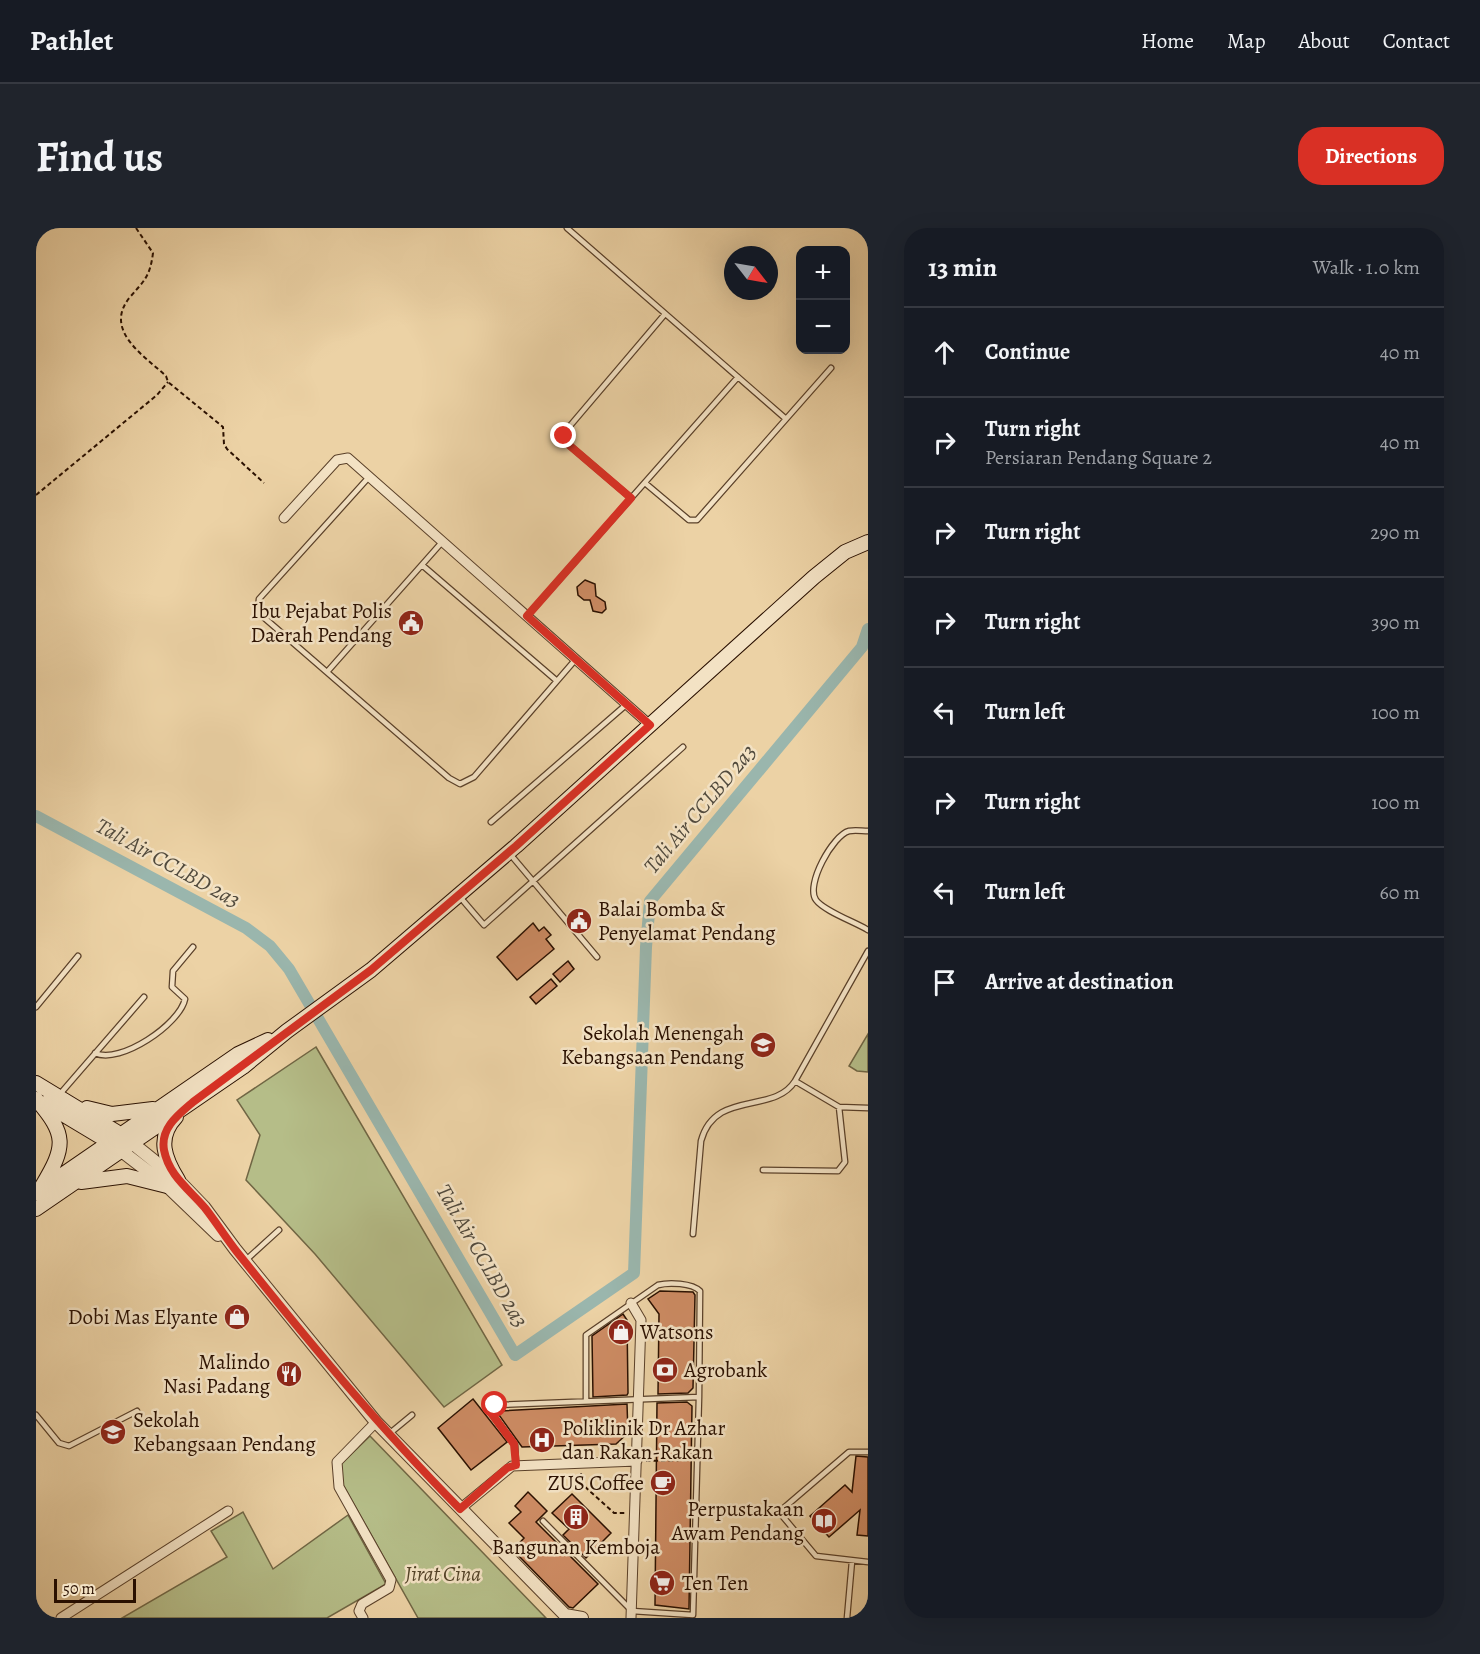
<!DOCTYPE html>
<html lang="en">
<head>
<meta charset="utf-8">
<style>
  :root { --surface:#171b24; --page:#20242c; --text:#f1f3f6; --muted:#9ea1a6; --line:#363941; --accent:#d93025 }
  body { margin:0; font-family:Alegreya,serif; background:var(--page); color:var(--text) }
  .controls { position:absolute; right:18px; top:18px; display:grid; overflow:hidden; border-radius:12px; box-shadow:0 6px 24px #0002 }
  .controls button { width:54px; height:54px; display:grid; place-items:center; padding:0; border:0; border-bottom:2px solid var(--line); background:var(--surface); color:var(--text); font:30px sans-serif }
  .compass { position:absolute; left:688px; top:18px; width:54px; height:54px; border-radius:50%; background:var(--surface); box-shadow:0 6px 24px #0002; rotate:121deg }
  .scale { position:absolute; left:18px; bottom:15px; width:82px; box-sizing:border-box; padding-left:6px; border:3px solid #2a1000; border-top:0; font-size:16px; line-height:21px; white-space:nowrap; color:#2a1000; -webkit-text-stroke:4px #f3e2c4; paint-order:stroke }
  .stop { position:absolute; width:18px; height:18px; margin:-14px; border:4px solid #d93025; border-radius:50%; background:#fff }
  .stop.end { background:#d93025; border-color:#fff; box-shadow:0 2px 6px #0008 }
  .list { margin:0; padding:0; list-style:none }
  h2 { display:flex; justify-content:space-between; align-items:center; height:78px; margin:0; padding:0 24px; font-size:26px }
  h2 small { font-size:20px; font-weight:400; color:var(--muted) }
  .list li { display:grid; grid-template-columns:39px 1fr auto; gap:18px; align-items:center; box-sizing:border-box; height:90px; padding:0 24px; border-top:2px solid var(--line) }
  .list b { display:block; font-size:22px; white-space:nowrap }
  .list p { margin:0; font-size:20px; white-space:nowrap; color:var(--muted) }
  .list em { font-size:20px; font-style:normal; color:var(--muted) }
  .icon { flex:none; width:33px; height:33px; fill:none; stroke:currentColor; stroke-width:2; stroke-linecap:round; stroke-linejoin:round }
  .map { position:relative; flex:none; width:832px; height:1390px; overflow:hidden; border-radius:24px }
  header { display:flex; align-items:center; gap:36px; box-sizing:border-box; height:84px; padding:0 30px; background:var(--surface); border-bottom:2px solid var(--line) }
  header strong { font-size:28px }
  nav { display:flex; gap:33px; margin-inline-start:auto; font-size:21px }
  .intro { display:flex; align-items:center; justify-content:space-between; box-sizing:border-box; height:144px; padding:0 36px }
  h1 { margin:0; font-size:42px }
  .button { padding:15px 27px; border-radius:24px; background:var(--accent); color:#fff; font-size:21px; font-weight:700 }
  main { display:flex; gap:36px; padding:0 36px }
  aside { flex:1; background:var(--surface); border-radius:24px; box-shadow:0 6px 24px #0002 }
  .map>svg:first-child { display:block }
</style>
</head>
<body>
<header>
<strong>Pathlet</strong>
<nav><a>Home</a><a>Map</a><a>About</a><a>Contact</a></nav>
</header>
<div class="intro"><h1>Find us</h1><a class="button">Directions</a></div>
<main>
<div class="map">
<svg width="832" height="1390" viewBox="0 0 832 1390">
  <rect width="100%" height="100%" fill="#ecd2a5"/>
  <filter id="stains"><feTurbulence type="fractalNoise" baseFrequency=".00333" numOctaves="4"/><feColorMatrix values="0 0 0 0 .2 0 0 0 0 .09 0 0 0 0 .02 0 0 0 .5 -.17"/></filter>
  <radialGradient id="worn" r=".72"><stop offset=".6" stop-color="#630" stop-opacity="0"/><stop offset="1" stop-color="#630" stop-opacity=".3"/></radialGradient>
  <path fill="#b5bd88" stroke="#706644" stroke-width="1.5" d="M832,806V844L821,843L813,838Z
    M280,819L466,1137L408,1179L279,1026L210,952L224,907L201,872Z
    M334,1208L510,1390H382L306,1255L305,1236Z
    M207,1284L237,1341L312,1287L350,1356L291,1390H86L191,1329L175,1303Z"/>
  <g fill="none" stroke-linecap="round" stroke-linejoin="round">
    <path stroke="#9ab6ad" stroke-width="12" d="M0,588L210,700L234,718L253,741L479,1127L598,1045L610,719L614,673L826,419L832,401"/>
  </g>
  <path fill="#ce8c64" stroke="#2a1000" stroke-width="1.5" d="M549,352L559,356L560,368L569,374L570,381L566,385L557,383L554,372H548L542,367L541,359Z
    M497,695L503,703L508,699L515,707L510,711L518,721L481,752L461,729Z
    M532,733L538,741L524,754L517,746Z
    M515,751L521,758L500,776L494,769Z
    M624,1063L657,1064L659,1067L657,1160L652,1165L622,1166L623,1086L612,1071Z
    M587,1086L591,1092L592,1165L591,1167L557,1169L556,1108Z
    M437,1171L471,1214L435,1242L402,1200Z
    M651,1174L656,1178L653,1381L619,1377L621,1175Z
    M591,1176L592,1205L580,1216L486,1219L463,1187L465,1183Z
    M820,1228L832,1229V1308L821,1307L824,1282L793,1309L774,1288L809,1257L816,1264Z
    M492,1264L511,1283L500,1294L562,1356L537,1380L533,1379L477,1322L488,1310L473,1295L485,1284L479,1278Z
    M536,1266L575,1305L550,1330L527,1307L533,1301L516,1285Z"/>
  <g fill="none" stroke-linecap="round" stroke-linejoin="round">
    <g stroke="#5a4029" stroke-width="7">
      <path id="service" d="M531,0L750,191
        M333,249L223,371L222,382L225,387L413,550L424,556L438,549L540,431
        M609,255L653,292H661L795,140
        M595,270L533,217L529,208L533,199L629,86
        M386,337L521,453
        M491,388L702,149
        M291,444L407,313
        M455,594L591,476
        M832,603C826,603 819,602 813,603C797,607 769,657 780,672C788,683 819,694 832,702
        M474,626L561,729
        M424,669L448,697L647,519
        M832,723L759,853L803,879L832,880
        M0,779L42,728
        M59,825C84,837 144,796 149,771L136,759L137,743L157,719
        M24,866L108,769
        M727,942L802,943L809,934L803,879
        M657,1006L665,913C679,861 738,887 759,853
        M210,1032L243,1002
        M550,1173V1107L622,1057C633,1054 656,1055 664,1063L663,1169
        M0,1187L23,1215L33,1218L101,1183
        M353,1206L376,1187
        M832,1224H813L743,1284L780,1328L832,1334
        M480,1237L479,1217L454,1183L459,1177L663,1169L657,1387L596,1383L507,1293
        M811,1390L816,1333"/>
    </g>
    <g stroke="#5a4029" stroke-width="11">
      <path id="minor" d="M248,290L301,232L312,230L614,497
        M595,1075L605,1092L595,1390
        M424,1281L476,1238L601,1233
        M25,1390L192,1283
        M327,1390L323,1383L326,1376L353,1360L355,1352L303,1259L301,1234L340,1194"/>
    </g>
    <g stroke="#5a4029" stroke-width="14">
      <path id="tertiary" d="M91,911L142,952L168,979L199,1021L340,1194L532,1390
        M79,918L131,958L182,1007
        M529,1387L546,1390"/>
    </g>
    <g stroke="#2a1000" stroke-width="16">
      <path id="secondary" d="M0,855L84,906
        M0,871C31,907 30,918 6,958
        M8,875L73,914
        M51,880L76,886L117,881
        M140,889C120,910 129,931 142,952
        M45,954L91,948L131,958
        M0,965L202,826L232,812
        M0,981L207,839L251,803L335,742L480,618L778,349L809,324L832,314"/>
    </g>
    <path stroke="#2a1000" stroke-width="2" stroke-dasharray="4.5 3" stroke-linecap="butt" d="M100,0L117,25C114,48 109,52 94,69C67,102 107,127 130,148L132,154L187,199L188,216L191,221L228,255
      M0,267L121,167L132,154
      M610,1233L655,1232
      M545,1245L546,1256L578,1285H590"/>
    <use href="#service" stroke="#f3e2c4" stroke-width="4.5"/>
    <use href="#minor" stroke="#f3e2c4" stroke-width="9"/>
    <use href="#tertiary" stroke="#f3e2c4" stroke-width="12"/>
    <use href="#secondary" stroke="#f3e2c4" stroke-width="14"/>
  </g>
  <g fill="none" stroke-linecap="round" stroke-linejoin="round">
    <path stroke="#d93025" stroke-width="8" d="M459,1177L455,1180V1185L478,1216L480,1237L471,1240L424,1281C344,1200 272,1113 201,1024C190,1010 180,994 169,980C153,961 133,948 128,922C124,900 143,886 157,874L335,742L480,618L614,497L491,388L595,270L533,217L528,208"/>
  </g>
  <defs>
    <g id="civic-disc" transform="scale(1.35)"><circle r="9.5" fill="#8f2418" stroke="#f3e2c4"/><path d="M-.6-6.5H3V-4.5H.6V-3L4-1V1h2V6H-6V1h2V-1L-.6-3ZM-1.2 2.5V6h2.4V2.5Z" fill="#fff"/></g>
    <g id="school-disc" transform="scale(1.35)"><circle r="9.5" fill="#8f2418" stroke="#f3e2c4"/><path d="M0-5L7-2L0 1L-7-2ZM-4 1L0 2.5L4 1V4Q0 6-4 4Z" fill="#fff"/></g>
    <g id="shop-disc" transform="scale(1.35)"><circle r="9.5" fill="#8f2418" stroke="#f3e2c4"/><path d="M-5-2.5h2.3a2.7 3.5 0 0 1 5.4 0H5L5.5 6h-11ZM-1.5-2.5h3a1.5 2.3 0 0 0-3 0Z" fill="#fff"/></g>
    <g id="bank-disc" transform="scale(1.35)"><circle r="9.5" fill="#8f2418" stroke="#f3e2c4"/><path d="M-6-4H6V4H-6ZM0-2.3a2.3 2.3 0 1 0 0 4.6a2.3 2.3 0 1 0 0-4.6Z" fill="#fff"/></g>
    <g id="restaurant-disc" transform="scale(1.35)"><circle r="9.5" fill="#8f2418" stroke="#f3e2c4"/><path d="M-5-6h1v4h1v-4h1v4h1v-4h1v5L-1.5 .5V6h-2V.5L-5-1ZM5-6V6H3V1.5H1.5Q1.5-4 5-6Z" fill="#fff"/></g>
    <g id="hospital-disc" transform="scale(1.35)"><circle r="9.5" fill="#8f2418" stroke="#f3e2c4"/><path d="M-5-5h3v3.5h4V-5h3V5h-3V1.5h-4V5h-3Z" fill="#fff"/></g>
    <g id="cafe-disc" transform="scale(1.35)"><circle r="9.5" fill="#8f2418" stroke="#f3e2c4"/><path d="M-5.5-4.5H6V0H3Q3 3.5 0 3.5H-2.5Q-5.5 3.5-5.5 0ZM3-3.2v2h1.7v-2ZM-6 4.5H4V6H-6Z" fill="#fff"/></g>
    <g id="building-disc" transform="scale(1.35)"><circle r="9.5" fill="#8f2418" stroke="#f3e2c4"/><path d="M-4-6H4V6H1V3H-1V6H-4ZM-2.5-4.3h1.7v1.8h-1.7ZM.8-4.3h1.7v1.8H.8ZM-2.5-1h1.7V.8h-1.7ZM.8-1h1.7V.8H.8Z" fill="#fff"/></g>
    <g id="library-disc" transform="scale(1.35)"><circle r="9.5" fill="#8f2418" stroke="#f3e2c4"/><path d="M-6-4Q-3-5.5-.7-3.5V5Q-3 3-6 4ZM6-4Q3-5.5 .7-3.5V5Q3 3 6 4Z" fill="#fff"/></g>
    <g id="supermarket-disc" transform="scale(1.35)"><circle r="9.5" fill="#8f2418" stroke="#f3e2c4"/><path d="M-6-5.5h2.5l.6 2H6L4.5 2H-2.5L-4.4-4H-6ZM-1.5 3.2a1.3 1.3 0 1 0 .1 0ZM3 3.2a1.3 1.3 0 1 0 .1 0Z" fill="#fff"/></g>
  </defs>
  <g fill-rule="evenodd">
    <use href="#civic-disc" x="375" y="395"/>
    <use href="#civic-disc" x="543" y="693"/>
    <use href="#school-disc" x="727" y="817"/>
    <use href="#shop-disc" x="201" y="1089"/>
    <use href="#shop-disc" x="585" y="1104"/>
    <use href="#bank-disc" x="629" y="1142"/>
    <use href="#restaurant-disc" x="253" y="1146"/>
    <use href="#school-disc" x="77" y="1204"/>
    <use href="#hospital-disc" x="506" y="1212"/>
    <use href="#cafe-disc" x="627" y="1255"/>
    <use href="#building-disc" x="540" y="1289"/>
    <use href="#library-disc" x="788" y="1293"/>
    <use href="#supermarket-disc" x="626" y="1355"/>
  </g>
  <g text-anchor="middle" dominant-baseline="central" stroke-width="5" stroke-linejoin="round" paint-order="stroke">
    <g font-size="21" fill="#2a1000" stroke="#f3e2c4" text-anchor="end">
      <text x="356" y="383">Ibu Pejabat Polis<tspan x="356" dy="24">Daerah Pendang</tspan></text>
      <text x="562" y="681" text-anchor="start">Balai Bomba &amp;<tspan x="562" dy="24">Penyelamat Pendang</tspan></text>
      <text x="708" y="805">Sekolah Menengah<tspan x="708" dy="24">Kebangsaan Pendang</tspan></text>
      <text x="182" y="1089">Dobi Mas Elyante</text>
      <text x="604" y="1104" text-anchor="start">Watsons</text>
      <text x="234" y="1134">Malindo<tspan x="234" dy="24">Nasi Padang</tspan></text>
      <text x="648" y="1142" text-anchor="start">Agrobank</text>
      <text x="97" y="1192" text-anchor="start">Sekolah<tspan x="97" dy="24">Kebangsaan Pendang</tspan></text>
      <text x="526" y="1200" text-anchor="start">Poliklinik Dr Azhar<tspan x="526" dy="24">dan Rakan-Rakan</tspan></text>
      <text x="608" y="1255">ZUS Coffee</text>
      <text x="768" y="1281">Perpustakaan<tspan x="768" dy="24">Awam Pendang</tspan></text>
      <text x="540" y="1319" text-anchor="middle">Bangunan Kemboja</text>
      <text x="646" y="1355" text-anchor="start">Ten Ten</text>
    </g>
    <g font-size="21" font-style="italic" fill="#544429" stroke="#f3e2c4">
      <text x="407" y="1346">Jirat Cina</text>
    </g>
    <g font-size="22" font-style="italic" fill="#514a3d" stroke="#f3e2c4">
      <text transform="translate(664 581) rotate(-50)">Tali Air CCLBD 2a3</text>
      <text transform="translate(132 635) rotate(29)">Tali Air CCLBD 2a3</text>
      <text transform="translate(446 1028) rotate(60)">Tali Air CCLBD 2a3</text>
    </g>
  </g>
  <rect width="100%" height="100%" filter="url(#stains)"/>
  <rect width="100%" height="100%" fill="url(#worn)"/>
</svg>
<div class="controls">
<button>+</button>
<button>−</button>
</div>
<svg class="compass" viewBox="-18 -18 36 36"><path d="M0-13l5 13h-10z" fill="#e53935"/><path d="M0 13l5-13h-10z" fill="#9ea1a6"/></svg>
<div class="scale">50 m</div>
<div class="stop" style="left:459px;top:1177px"></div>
<div class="stop end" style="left:528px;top:208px"></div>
</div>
<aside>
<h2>13 min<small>Walk · 1.0 km</small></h2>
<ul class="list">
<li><svg class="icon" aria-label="ahead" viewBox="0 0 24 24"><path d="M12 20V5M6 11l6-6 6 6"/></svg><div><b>Continue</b></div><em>40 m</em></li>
<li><svg class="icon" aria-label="right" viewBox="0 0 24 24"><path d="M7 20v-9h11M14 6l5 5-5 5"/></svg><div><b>Turn right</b><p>Persiaran Pendang Square 2</p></div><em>40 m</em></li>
<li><svg class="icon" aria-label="right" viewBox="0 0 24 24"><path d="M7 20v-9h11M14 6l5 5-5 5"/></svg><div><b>Turn right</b></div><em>290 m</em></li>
<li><svg class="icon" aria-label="right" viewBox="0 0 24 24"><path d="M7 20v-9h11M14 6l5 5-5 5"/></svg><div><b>Turn right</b></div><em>390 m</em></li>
<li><svg class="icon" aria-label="left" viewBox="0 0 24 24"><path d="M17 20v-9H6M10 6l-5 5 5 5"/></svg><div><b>Turn left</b></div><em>100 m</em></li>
<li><svg class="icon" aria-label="right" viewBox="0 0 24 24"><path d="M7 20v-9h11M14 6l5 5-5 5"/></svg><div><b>Turn right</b></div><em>100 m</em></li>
<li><svg class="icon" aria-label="left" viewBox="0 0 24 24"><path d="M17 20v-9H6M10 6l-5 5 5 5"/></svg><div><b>Turn left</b></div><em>60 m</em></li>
<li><svg class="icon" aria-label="arrive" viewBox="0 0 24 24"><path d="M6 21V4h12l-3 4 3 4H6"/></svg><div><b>Arrive at destination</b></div></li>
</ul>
</aside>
</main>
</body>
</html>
